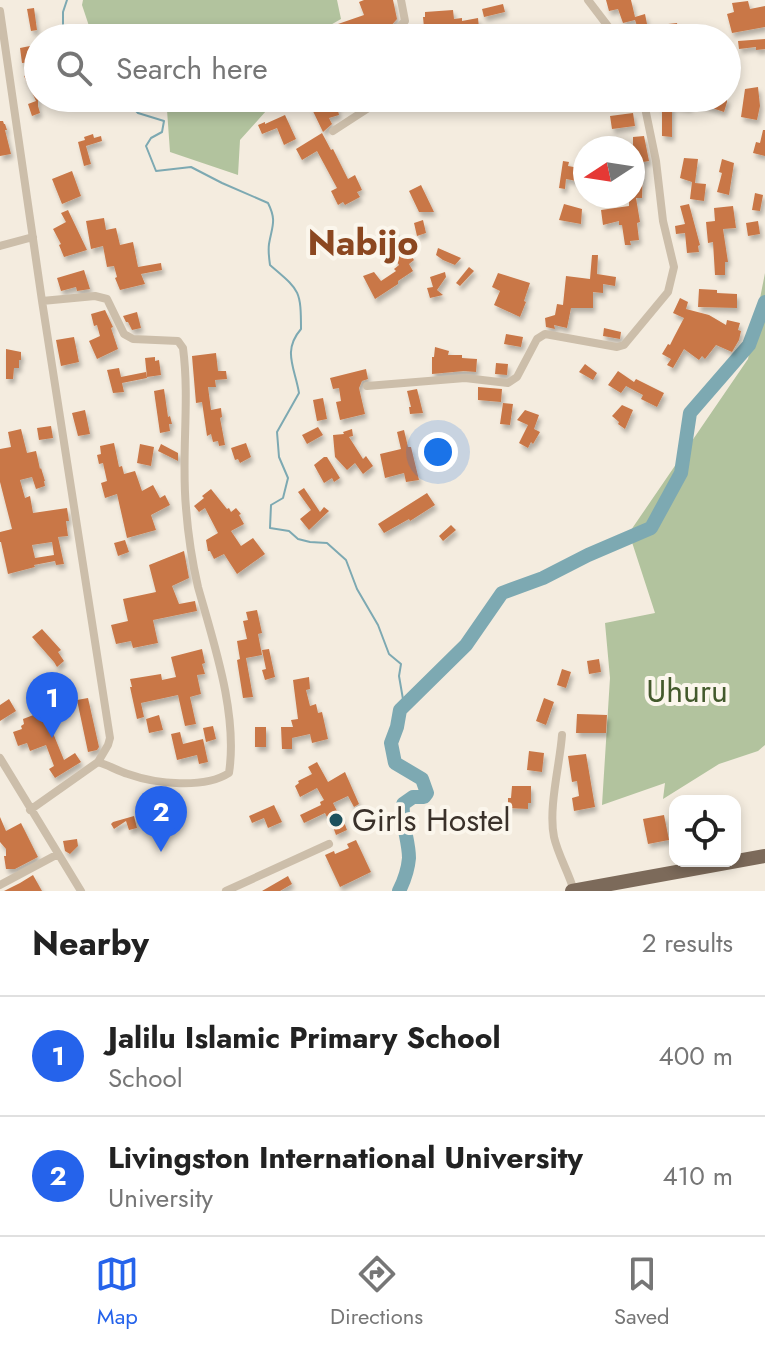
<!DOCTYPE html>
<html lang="en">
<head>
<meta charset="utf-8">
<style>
  :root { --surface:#fff; --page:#f6f6f6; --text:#222; --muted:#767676; --line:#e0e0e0; --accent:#2563eb }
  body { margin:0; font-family:Jost,sans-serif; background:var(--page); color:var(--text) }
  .controls { position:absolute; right:24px; bottom:24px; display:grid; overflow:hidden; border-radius:16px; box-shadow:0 4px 12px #0003 }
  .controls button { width:72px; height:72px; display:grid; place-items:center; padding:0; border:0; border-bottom:2px solid var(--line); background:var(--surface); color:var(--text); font:40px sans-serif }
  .compass { position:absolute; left:573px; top:136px; width:72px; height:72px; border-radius:50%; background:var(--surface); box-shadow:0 4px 12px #0003; rotate:258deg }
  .you { position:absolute; left:438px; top:452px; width:28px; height:28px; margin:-20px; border:6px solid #fff; border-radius:50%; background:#1a73e8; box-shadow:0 0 0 12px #1a73e833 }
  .badge { display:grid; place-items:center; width:52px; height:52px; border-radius:50%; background:var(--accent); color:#fff; font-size:26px; font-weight:700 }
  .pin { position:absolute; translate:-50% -66px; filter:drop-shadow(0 2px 4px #0008) }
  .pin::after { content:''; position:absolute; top:42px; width:28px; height:24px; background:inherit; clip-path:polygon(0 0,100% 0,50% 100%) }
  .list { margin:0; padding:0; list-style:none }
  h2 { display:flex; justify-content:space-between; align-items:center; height:104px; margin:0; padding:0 32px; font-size:34px }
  h2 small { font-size:26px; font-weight:400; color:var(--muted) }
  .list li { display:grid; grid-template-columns:52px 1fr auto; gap:24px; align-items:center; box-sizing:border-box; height:120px; padding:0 32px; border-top:2px solid var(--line) }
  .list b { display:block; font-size:30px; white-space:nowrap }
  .list p { margin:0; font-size:26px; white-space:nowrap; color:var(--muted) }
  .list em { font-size:26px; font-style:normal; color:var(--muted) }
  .icon { flex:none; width:44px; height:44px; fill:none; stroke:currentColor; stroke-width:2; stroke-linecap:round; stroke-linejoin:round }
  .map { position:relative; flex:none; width:765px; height:891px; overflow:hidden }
  .search { position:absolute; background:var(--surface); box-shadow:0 4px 12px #0003; left:24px; right:24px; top:24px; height:88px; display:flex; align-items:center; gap:20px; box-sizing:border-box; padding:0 28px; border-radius:44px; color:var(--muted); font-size:30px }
  .sheet { height:344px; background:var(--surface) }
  nav { display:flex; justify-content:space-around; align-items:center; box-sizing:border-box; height:112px; border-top:2px solid var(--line); background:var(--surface); font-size:22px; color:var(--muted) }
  nav a { display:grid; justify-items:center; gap:4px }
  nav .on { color:var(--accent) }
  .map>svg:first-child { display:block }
</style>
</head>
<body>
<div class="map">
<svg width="765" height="891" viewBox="0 0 765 891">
  <defs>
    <filter id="shadow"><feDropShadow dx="2.5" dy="4.5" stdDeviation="2" flood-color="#0004"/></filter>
  </defs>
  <rect width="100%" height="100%" fill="#f4ecdf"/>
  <path fill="#b2c39e" d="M83,0H337L341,19L327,27L306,33L307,38H93L82,5Z
    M154,98H293L266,111L240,140L238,175L170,152L167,110Z
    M765,273V745L758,751L719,764L663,799L665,783L602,805L610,678L605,623L655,613L629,533L748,359Z"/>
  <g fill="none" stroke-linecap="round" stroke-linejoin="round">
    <path stroke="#7da9b2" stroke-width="2" d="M67,0L63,12V27L74,38
      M133,98L131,106L138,113L164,121L162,132L151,138L146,146L156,171L191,167L222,183L268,203C277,221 272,226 269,244C268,251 269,258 270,265C299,290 301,289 301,329C282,351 295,368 299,393L277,432L279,457L288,478L283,498L271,505L270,528L289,531L298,539L310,542L327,543L346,560L357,589L378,625L389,654L401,664L399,676L404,705"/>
    <path stroke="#7da9b2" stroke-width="14" d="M399,891C404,881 408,870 409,858C409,840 401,824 403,804L413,797H424L427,793L422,779L395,763L391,743L397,727L400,710L466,645L502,593L543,578L588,555L651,528L681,473L690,413L749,345L765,302"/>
  </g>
  <path fill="#c97747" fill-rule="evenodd" filter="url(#shadow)" d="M364,0H393L397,19L383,35H381L380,33L366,38H343L338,24L364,15L359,2Z
    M606,0H631L635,17L645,14L647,24L637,26L635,20L623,23L618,9L609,11Z
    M748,1L750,9L765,6V27L732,33L727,14L734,12L732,3Z
    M503,4L505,12L484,17L482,9Z
    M34,8L37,30L31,31L27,9Z
    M453,10L454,19L462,18V21L478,18L480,38H465V34H459V31L446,33V38H425L423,17H425V12Z
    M677,23L680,38H664V34L652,36L650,26Z
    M765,39V49L756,50V47L739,49L738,41Z
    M30,46L33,62L22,63L20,48Z
    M38,70V106L40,113L32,116L28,104L36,101L24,76Z
    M758,87L760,106L757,120L741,117L745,89Z
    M337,98H361L363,104L356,108L354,101L339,105Z
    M668,98L682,100V98H727V102L724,112L691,101L689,108L672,105V137L662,136V107H659L660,99Z
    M320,101L322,105L336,102L339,115L329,118L332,124L323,132L311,107Z
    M633,113L635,126L612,129L610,116Z
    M285,115L296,139L284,145L277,128L262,134L258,125L265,122V124Z
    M0,121H3L4,124H5L7,130H5L11,154L0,156Z
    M763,130H765V156L753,153L756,142L760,143Z
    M322,133L331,150L333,149L348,179L355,175L362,190L357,192L360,197L345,205L343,202L338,205L331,191L337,188L317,151L302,160L296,149Z
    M93,134L94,138L101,136L102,141L86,146L91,164L84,166L78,142L85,140L84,137Z
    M644,136L649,161L643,162L642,198H636L640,222L637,223L639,240L630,241L631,245H625L622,225H619V221L603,225L601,210L629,206V196H633V137Z
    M684,158L698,159L695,183L706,184L704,201L690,199L692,182L680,178Z
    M722,159L734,163L729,195L717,192L722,173L719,172Z
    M563,161L569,162L568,166L585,169V179H582V182L566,179L565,189L559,188Z
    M72,171L81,196L62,204L52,179Z
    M421,185L434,212H419L409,191Z
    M755,193L763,195L760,211L752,210Z
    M564,204L582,209L581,224L559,220Z
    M689,204L700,245L698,246L699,252L687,253L685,233L676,234L675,226L685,224L680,206Z
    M733,206L736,228L723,229L728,262H725V275H715L713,242L708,243L706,222L715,221L714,208Z
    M68,210L87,250L64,257L59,245L61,244L53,229L66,222L61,213Z
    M104,218L106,230L116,228L120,245L133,242L138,267L161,263L162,270L141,274L145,284L120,290L115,278L117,277L114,266L107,267L103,246L91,249L86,221Z
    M423,220L426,233L417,236L414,223Z
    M758,221L760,234L748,236L746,223Z
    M391,226L414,260L409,264L413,271L398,281V284L375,299L363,276L374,272L381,281L396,271L394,269L399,265L379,234Z
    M438,248L461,258L455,265L443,260L436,255Z
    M592,255H598L597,274L616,277L615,286L603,284V293L593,292V308H571L567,328L554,325L555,329L546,327L545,318L555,315L557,304L563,305L566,276L590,279Z
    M469,267L474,271L460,286L456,283Z
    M84,270L90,289L77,291L76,287L61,291L57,278Z
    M445,272L446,277L437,290L443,295L430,298L427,288L433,287L430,277Z
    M498,273L530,283L524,301L526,302L520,317L494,305L500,291L492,287Z
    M699,289L717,290V293L737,294V308L698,307Z
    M680,298L688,302L686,309L709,315L726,325L727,320L740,323L738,330L741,331L739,340L732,352L716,345L705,359L702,356L699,360L684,349L673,368L667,365L671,359L662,354L668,344L670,345L674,337L684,318L673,313Z
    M105,310L113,327L111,328L118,349L97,359L89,341L100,336L97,325L94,326L91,314Z
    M137,312L141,328L132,330L128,322H126L123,316Z
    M604,328L621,332L620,339L603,336Z
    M506,334L523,337L521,347L504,344Z
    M74,337L79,362L61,366L56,340Z
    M435,347L449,351L448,355H462V358L477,359L476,372L464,371L432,374V357H434Z
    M6,349L21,352V360H19V368H14L13,379H6Z
    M216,353L218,371H226L227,379L215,380L216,387H208L211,410L221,408L222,417L220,418L225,445L219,446L218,441L213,442L211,434L207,436L202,402L196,403L192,356Z
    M155,357V361L159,360L161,375L147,377L145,358Z
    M496,363L508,364L507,375L495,374Z
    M585,364L597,373L593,380L579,372Z
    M119,368L121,377L146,372L147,378L122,383L124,392L113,393L107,370Z
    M366,369L368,379L362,381L359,388L365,414L340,420L336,402L341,401L339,388L333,389L330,378Z
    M618,371L634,382L636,379L664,393L657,407L641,399L643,395L626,386L621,393L608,385Z
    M478,387L502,389L501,402L478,400Z
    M164,389L168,417L170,416L172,424H169L170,431L160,433L154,391Z
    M417,389L423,413L410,414L409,407H411L407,391Z
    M323,398L327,419L317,421L313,400Z
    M503,403L513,404L510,425L500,424Z
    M622,405L633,410L625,429L618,424L619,422L612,416Z
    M85,410L90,434L78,436L72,413Z
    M525,410L539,415L534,429L540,432L533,444L531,442L528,448L519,443L528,425L517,420Z
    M51,426L53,438L39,440L37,428Z
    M318,427L323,435L307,444L302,435Z
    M21,429L27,453L36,451L40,469L41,468L45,481H44L45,486L36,489L32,477L20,480L25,498L30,496L33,513L67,508L69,521H66L68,536L58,537L64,564L56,565L55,561L34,565L35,567L8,574L1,542H0V532L12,529L0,482V449L11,447L8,432ZM52,542L54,555L35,558L32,545Z
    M352,429L353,436L349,437L363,459L366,456L373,466L363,474L355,463L347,470L335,457L333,435L344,434L343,432Z
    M404,430L408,447H411L419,480L406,482L404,473L385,478L380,454L401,449L397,432Z
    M114,443L119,467L122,466L124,474L135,471L142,491L153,485L160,498L165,495L170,505L151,515L156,530L127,538L117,494L105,498L101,483L107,481L103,463L99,464L97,455L101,454L100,446Z
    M246,443L251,457L240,463L238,459L235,460L231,448Z
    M140,444L154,447L151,466L137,463Z
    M161,444L178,453V461L158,451Z
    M324,457H327L340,478L334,482L332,478L324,483L314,465Z
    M304,488L320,512L324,507L329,511L309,530L300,519L311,510L298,492Z
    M211,489L227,509L229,508L231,512L236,508L241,514L239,515L244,524L231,531L241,546L253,538L265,554L237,574L224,554L214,559L210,551H208L206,540L218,533L205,508L199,512L194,506L204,498L202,496Z
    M427,493L435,505L410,521L409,519L384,533L378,524Z
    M451,525L456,530L443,541L439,536Z
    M125,540L129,552L118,556L114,543Z
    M184,551L189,578L172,586L179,604L195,601L197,611L153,620L158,643L133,648L131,641L116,644L111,625L128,621L123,599L156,592L149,565Z
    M257,610L262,633L258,634L262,655L246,658L253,697L243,698L237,660L240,659L237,641L247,639L243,621L248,620L246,612Z
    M42,629L61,650L58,652L64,661L57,667L54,662L32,637Z
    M202,649L205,663L202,664L205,674L197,675L201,694L190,697L196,724L185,726L178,695L141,703L144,717L137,719L130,687H132L130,679L161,674L162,680L176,677L171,657Z
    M269,649L275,677L265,680L262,670L266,669L262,650Z
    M599,659L601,672L589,674L587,661Z
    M562,669L571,672L566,688L557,685Z
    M309,677L310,689L306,690L310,706L316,704L318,713L322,712L328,739L312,743L310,734L292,738V749H282L281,727H293L291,720L298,719L293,680Z
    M88,698L99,747L97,750L88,752L77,700Z
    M544,698L554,702L546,725L536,721Z
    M9,699L16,711L0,721V705Z
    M44,711L64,760L75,753L81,762L55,778L49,769L54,766L46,745L30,751L27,743L18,746L13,732L22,729L21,726L24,724L23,719Z
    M577,714L607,715L606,733H576Z
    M159,715L163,730L149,733L146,719Z
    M213,726L216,739L206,742L203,728Z
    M255,727H266V747H255Z
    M180,732L183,744L203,739L208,762L199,764L197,755L177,760L171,734Z
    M529,751L544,753L542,772L527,770Z
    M586,754L595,807L574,811L572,798L579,796L577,781L572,782L568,756Z
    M317,762L328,782L345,772L359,804L354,807L348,796L333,803L339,815L341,814L347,830L336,835L329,816L327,817L325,813L304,823L300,815L321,805L320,802L324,800L317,788L300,797L295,786L299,783L298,781L312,774L308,767Z
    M512,786H531V803H528V809L508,808V798H511Z
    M274,805L282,822L268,828L264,818L252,823L249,816Z
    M664,815L669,840L648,844L643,819Z
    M134,816L137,828L129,830L126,821L114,829L111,824L113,822Z
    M0,817L6,831L21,823L38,857L15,869H6L4,856H6V849L0,842Z
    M77,839L78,846L70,854L65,851L63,841Z
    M356,840L371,872L340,887L325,855L334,851L335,854L349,848L347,844Z
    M33,875L42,891H4L20,883Z
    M288,876L292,884L280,891H262Z"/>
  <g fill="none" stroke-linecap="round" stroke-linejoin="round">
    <path stroke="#ccbeaa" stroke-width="8" d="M588,0L617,38
      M0,11L42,301L110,738L108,745L98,762L30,810
      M389,38L405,21L401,0
      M333,131L370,107L373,98
      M0,246L33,237
      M42,301L95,296L107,299L124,334L133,339L178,341L183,348C190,401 181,455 186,508C188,534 192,561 198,587C214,644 238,714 229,773C204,789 156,784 128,774C118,771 108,765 98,762
      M367,386L465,378L508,383L517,377L537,339L545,334L617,347L624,345L668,292L674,267L663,221L656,161L643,98
      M562,735C560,764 548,808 554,837C558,855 569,873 574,891
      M0,758L81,891
      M0,885L58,854
      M226,891L329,844"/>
    <path stroke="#7c6a5a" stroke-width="14" d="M572,891L765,856"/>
  </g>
  <circle fill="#1d515d" stroke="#fbf6ec" stroke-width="3" cx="336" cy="820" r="8"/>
  <g text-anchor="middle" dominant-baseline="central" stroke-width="8" stroke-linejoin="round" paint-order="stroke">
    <g font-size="32" fill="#43592c" stroke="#fbf6ec">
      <text x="687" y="691">Uhuru</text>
    </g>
    <g font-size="32" fill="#3a312a" stroke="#fbf6ec" text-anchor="start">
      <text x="352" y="820">Girls Hostel</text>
    </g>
    <g font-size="36" font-weight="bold" fill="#8b4720" stroke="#fbf6ec">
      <text x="363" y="242">Nabijo</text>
    </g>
  </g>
</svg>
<div class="controls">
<button><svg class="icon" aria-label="locate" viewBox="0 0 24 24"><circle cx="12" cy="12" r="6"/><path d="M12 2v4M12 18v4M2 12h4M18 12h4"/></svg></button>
</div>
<svg class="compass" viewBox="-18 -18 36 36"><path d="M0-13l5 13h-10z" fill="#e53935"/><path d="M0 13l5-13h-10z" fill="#767676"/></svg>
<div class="you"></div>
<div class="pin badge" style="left:52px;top:738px">1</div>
<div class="pin badge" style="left:161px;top:852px">2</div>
<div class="search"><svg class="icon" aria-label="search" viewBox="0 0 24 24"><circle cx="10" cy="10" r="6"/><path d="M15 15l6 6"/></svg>Search here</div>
</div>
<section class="sheet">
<h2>Nearby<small>2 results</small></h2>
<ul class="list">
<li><span class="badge">1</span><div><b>Jalilu Islamic Primary School</b><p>School</p></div><em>400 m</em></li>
<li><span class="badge">2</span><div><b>Livingston International University</b><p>University</p></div><em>410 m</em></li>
</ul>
</section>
<nav>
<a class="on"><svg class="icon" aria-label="map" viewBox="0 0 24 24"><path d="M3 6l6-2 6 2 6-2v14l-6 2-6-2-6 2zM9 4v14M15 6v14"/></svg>Map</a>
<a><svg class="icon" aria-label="directions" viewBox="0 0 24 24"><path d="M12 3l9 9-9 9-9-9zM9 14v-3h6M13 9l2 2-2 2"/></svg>Directions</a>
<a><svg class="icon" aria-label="saved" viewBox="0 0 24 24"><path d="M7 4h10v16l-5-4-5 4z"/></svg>Saved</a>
</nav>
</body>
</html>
